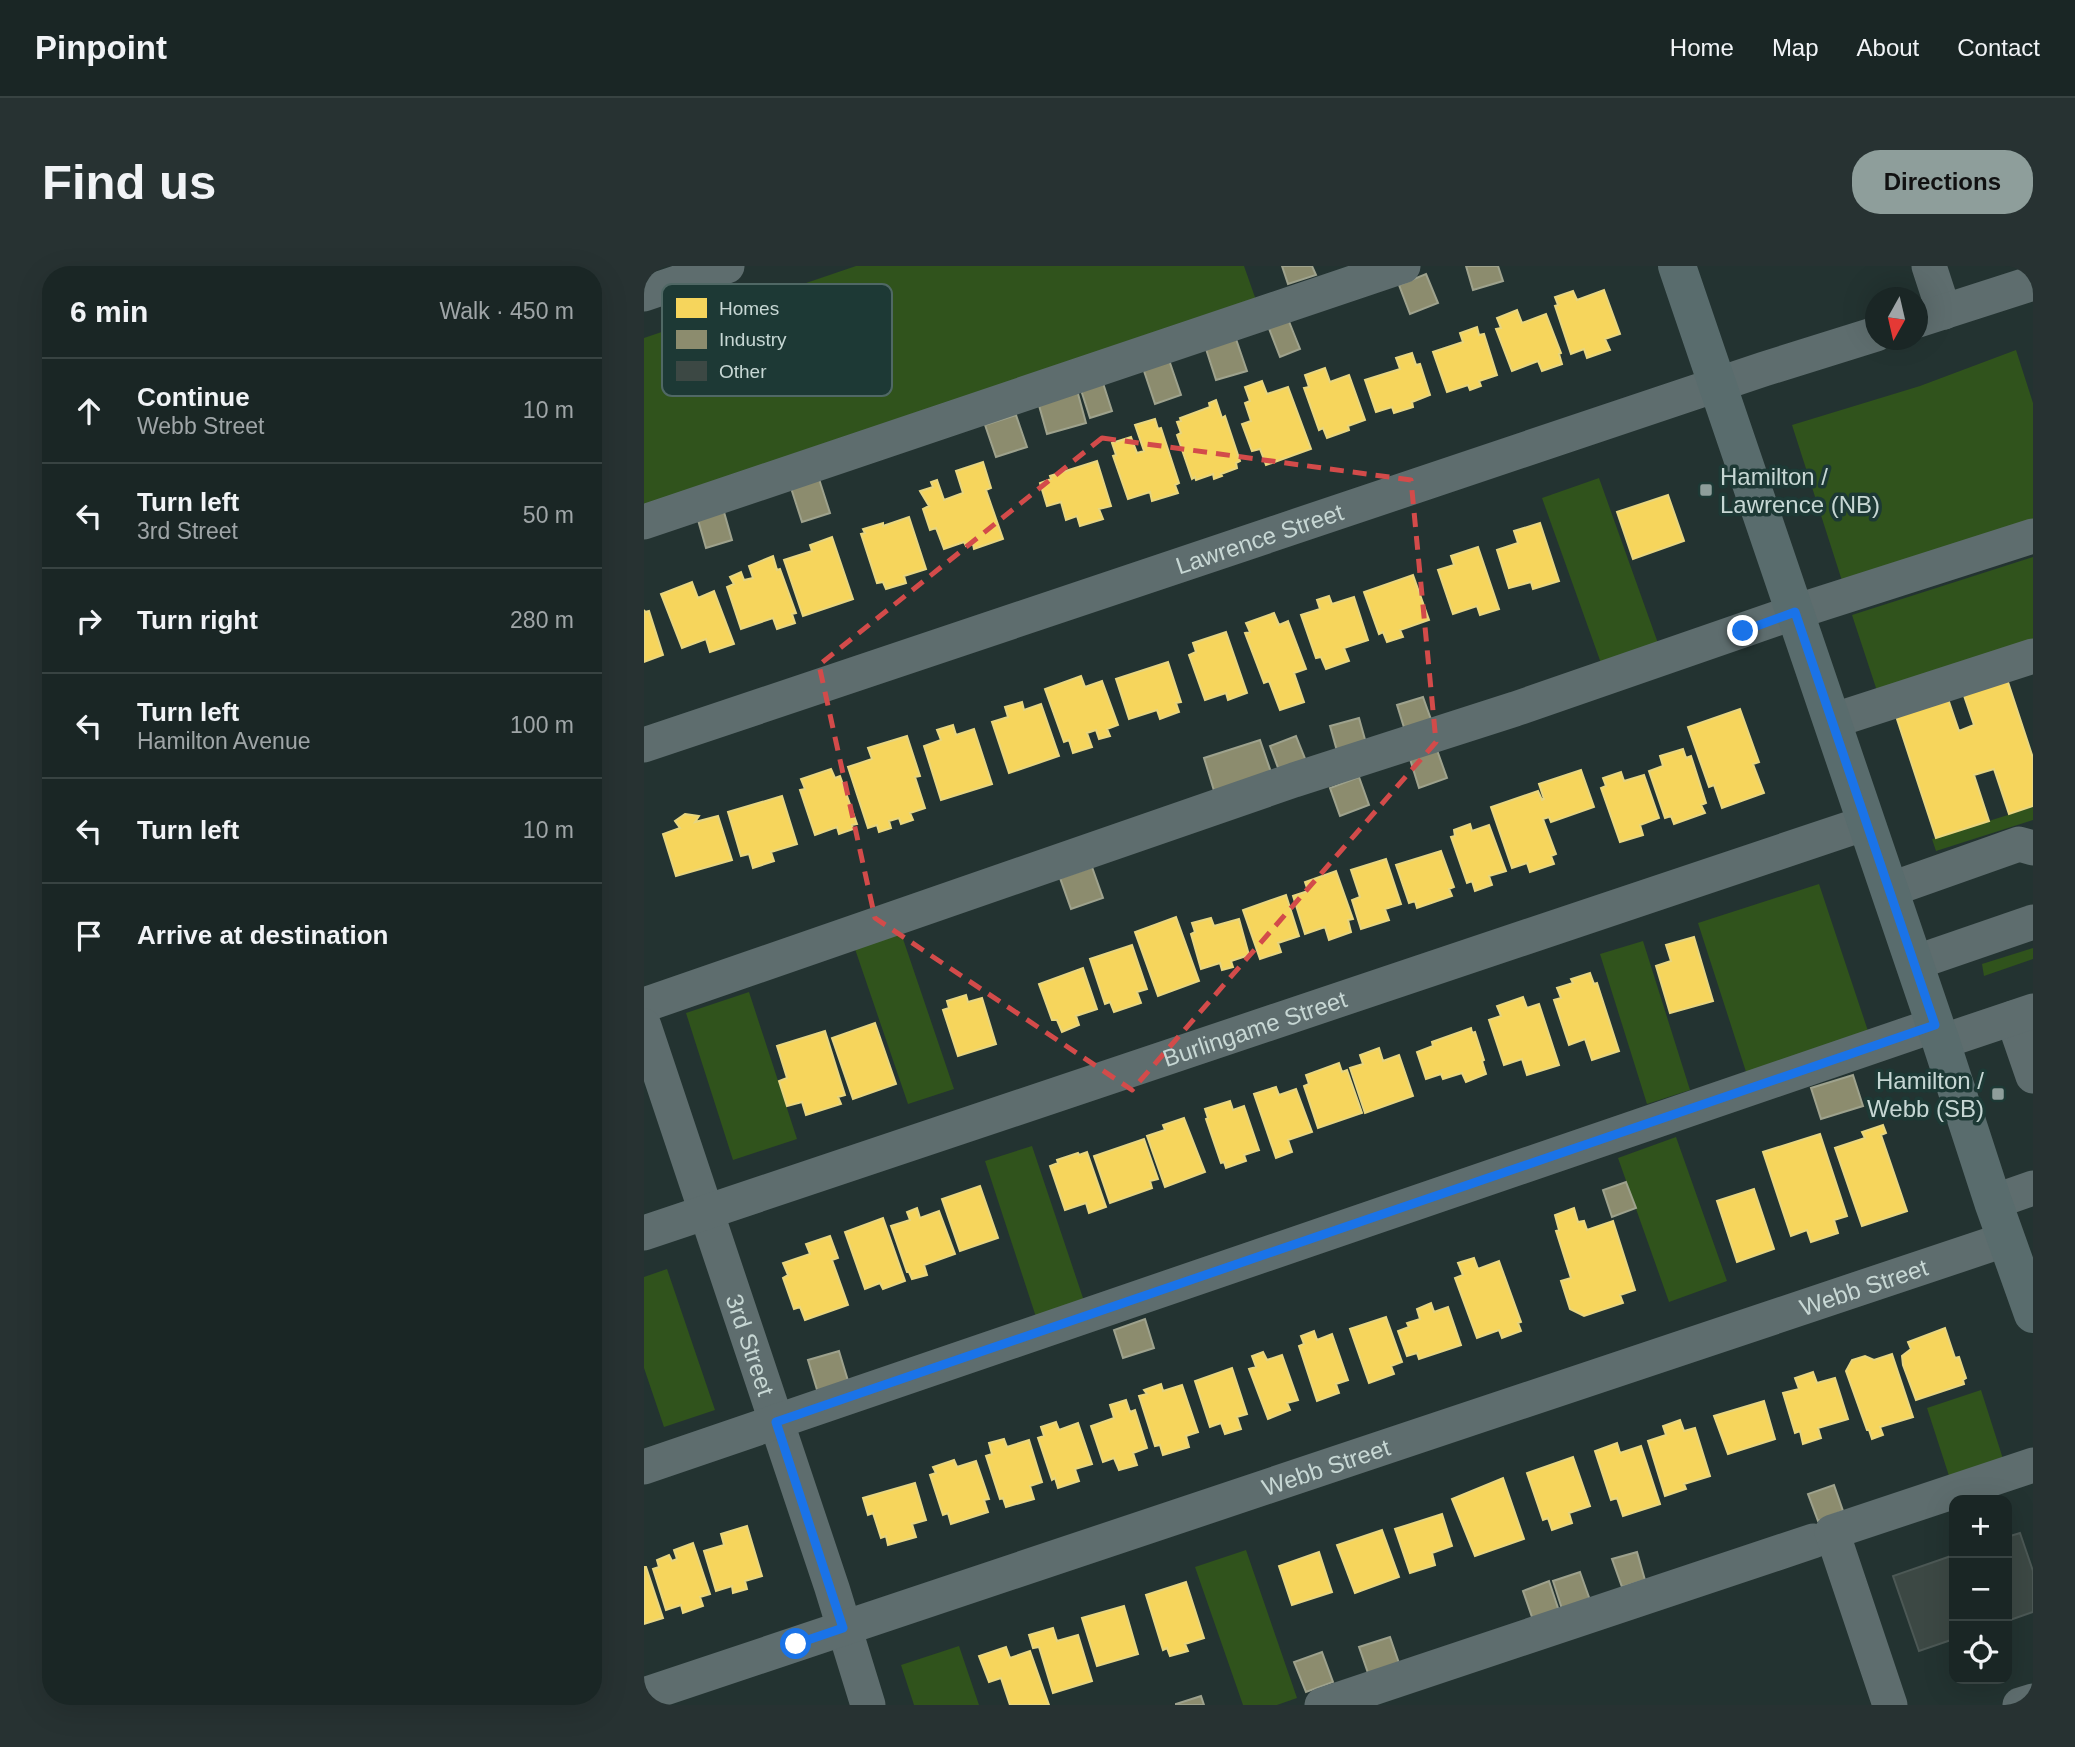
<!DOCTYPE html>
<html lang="en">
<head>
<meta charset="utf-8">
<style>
  :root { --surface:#1a2625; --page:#273232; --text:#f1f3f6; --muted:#9fa5a7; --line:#384342; --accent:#8e9e9b }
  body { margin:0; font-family:Arial,sans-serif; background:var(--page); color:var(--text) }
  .controls { position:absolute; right:21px; bottom:21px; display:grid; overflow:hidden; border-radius:14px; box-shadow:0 7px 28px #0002 }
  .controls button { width:63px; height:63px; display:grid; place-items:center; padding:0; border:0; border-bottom:2px solid var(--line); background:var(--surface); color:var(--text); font:35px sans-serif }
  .compass { position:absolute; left:1221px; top:21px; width:63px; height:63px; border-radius:50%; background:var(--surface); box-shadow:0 7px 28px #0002; rotate:188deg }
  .stop { position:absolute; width:21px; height:21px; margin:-16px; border:5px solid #1a73e8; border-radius:50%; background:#fff }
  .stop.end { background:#1a73e8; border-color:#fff; box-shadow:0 2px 7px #0008 }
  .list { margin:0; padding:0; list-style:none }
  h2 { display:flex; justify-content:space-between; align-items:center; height:91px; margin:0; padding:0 28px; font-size:30px }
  h2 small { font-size:23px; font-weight:400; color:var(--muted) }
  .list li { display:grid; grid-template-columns:46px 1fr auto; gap:21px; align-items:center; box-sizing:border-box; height:105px; padding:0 28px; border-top:2px solid var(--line) }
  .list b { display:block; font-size:26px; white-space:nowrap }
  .list p { margin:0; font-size:23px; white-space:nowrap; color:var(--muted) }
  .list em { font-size:23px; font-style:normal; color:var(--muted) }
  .icon { flex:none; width:38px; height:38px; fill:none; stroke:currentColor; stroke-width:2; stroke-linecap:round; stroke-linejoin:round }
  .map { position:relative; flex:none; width:1389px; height:1439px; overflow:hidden; border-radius:28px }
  header { display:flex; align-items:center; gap:42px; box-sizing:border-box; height:98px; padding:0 35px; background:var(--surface); border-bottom:2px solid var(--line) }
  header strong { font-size:33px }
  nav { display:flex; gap:38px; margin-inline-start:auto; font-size:24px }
  .intro { display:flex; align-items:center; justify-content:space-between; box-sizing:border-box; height:168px; padding:0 42px }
  h1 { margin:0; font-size:49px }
  .button { padding:18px 32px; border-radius:28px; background:var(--accent); color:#111; font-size:24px; font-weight:700 }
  main { display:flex; gap:42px; padding:0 42px }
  aside { flex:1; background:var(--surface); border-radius:28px; box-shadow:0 7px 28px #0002 }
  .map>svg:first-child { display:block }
</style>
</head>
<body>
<header>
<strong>Pinpoint</strong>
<nav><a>Home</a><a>Map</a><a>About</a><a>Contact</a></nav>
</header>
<div class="intro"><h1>Find us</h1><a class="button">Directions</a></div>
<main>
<aside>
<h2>6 min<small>Walk · 450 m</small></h2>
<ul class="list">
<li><svg class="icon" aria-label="ahead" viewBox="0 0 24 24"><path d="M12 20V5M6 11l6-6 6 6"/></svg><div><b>Continue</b><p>Webb Street</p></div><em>10 m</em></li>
<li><svg class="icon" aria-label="left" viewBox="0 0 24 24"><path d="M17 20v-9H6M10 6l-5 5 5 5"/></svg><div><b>Turn left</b><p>3rd Street</p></div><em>50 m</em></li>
<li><svg class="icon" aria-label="right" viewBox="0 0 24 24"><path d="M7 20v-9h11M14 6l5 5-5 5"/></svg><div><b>Turn right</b></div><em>280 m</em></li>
<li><svg class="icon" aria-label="left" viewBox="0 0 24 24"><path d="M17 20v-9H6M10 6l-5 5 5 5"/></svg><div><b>Turn left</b><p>Hamilton Avenue</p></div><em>100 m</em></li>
<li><svg class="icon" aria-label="left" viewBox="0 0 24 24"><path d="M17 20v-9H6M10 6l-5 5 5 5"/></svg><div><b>Turn left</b></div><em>10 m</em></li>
<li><svg class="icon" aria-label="arrive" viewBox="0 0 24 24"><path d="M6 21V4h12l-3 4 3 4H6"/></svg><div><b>Arrive at destination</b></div></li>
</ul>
</aside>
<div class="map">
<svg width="1389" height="1439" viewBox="0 0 1389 1439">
  <rect width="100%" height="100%" fill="#233331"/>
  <path fill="#30531c" d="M212,0H600L613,37L0,242V72Z
    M1372,84L1389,137V259L1200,321L1148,159L1276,120Z
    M955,212L1015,380L958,400L898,232Z
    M1389,291V381L1235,431L1208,349Z
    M1389,541V554L1292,585L1288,573Z
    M1175,618L1227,774L1104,812L1054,657Z
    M257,667L310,823L264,838L211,683Z
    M999,675L1046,824L1003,838L956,688Z
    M1389,682V693L1340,710L1338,698Z
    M105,726L153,873L89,894L42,747Z
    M1032,871L1083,1015L1025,1036L974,892Z
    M388,880L440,1035L392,1051L341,895Z
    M23,1003L71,1144L20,1161L0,1102V1011Z
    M1337,1124L1360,1196L1306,1213L1283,1142Z
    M602,1284L653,1432L633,1439H599L551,1301Z
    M315,1380L335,1439H270L257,1399Z"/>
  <path fill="#f6d55c" stroke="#e8d680" stroke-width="2" d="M960,24L976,68L961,73L966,84L943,92L940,83L927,88L911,40L914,39L911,31L929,25L933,34Z
    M873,44L878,57L902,48L917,87L915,88L918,98L898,105L894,95L868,105L852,63L857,62L853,52Z
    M833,61L835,69L840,68L853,109L835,115L837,120L826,124L824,119L803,126L789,86L819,76L816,67Z
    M768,87L772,99L776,98L786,129L768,136L769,141L750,147L748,141L732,146L721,114L756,103L752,92Z
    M681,102L686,116L705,109L721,154L704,160L705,164L683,172L679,162L675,164L660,122L665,121L661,109Z
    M618,115L623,128L644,121L667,183L622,199L616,183L608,185L598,158L607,155L601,137L606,135L601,121Z
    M572,134L578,152L581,150L596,195L592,197L593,202L577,208L578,210L570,213L569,208L552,214L551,211L548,213L533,169L537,167L533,156L537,155L536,152L566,141L565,137Z
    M511,153L514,163L517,162L535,217L531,219L534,227L508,235L506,226L484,233L469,190L472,189L468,177L487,171L493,187L500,185L491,159Z
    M453,195L467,240L455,243L459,253L436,260L433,250L422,254L417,236L403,240L396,217L407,213L406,210Z
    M339,196L347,222L342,224L359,273L330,283L329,278L322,280L320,276L300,283L292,262L286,264L279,243L285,240L276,225L289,221L287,216L293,214L300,234L319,227L312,205Z
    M1024,229L1040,275L989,293L973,246Z
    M265,251L282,303L260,310L262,317L242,323L239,316L233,317L217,268L221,267L219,263L239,257V260Z
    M896,257L915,315L889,323L887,316L865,322L853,284L874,277L870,265Z
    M188,271L209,333L159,350L140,294L168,285L166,279Z
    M834,281L855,343L836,349L833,340L809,348L794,304L810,299L807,290Z
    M129,290L133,304L136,303L152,347L148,348L151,357L133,363L129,352L97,363L83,321L90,318L86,311L97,306L100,314L109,312L105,300Z
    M769,309L785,354L756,364L759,371L743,376L739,366L735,368L720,326Z
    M48,316L54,332L70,325L90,378L66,386L62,373L38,382L17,328Z
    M685,330L688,338L710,331L724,374L700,382L705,395L682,403L677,391L672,392L657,349L676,343L673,334Z
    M0,344L1,346L5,345L19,389L0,396Z
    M630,347L635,359L644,355L662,403L650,407L660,436L636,444L625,415L620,417L601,367L606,366L602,357Z
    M582,366L603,427L584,434L582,427L561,434L545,389L552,386L549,377Z
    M524,396L537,436L532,437L535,446L516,453L513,444L485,453L472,413Z
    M1361,407L1389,492V540L1365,548L1350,503L1330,509L1345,555L1292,572L1250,444L1302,427L1315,465L1330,459L1317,421Z
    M437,410L441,421L458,415L474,459L463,463L466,470L455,473L452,464L443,467L448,481L429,487L425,474L420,476L401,423Z
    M378,436L380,444L397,438L415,490L365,507L348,456L364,451L361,441Z
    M1096,443L1115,496L1109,498L1120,527L1078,542L1070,519L1065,521L1044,461Z
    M309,459L312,469L330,463L348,518L297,534L280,480L297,474L293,464Z
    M263,470L276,510L271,511L281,542L266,547L269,554L257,558L255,552L245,555L247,562L235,566L233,559L224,562L204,501L228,493L224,482Z
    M1039,483L1042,492L1047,490L1062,537L1057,539L1061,547L1030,558L1027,550L1021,552L1005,505L1019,500L1016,490Z
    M187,503L191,512L196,510L213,558L208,559L209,563L195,568L193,561L171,569L156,524L161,523L157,513Z
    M937,504L950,541L907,556L905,551L899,553L912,588L907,590L910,598L886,606L883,597L868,602L847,541L894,525L898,534L900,533L895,518Z
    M977,506L980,515L1000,509L1015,552L996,559L999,569L976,576L957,522L962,520L959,512Z
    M138,530L153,578L127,586L130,595L109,602L105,588L97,590L84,546Z
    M41,548L55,550L51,556L74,550L88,594L32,610L19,568L36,562L31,555Z
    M826,558L828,565L845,559L862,605L845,610L848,619L831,625L828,615L823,617L807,571L811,570L810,564Z
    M797,585L810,621L805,623L808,630L773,642L771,635L765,637L752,599Z
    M742,593L757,638L741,643L745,654L717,663L708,634L716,631L707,604Z
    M692,605L709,653L704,654L707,666L685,674L681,661L661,668L649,630L664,625L661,616Z
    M642,629L655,670L634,677L637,686L616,693L599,644Z
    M532,651L555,715L514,730L491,666Z
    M567,652L570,660L595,653L605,689L587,695L589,701L578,704L576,697L557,703L547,668L551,666L548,657Z
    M1050,671L1069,735L1026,747L1012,700L1027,695L1022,679Z
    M488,679L503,723L493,726L497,737L470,746L466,736L461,738L446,693Z
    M439,702L453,743L432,750L435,759L418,766L413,754H408L395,718Z
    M946,707L950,718L953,717L975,785L948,794L941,773L925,779L910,734L917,732L913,722L929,717L927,713Z
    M322,729L324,736L338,732L352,778L314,790L299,744L305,742L303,735Z
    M879,731L883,742L895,738L915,799L883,809L878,793L860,799L845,754L857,750L853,740Z
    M231,757L252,818L209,833L188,772Z
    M827,762L828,767L831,766L840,794L838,795L842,808L822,816L818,807L799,813L797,808L782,813L773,786L789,780L788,776Z
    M181,765L201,829L194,831L197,838L162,849L158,836L143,840L135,815L143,812L133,780Z
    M735,782L739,795L755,789L769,830L721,847L706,802L719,798L716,789Z
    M695,797L698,806L703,804L718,847L674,862L660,820L665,818L662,809Z
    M632,821L635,829L652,823L668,866L644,874L648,886L632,892L610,828Z
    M586,835L589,844L600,840L615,884L600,889L602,895L582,902L580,896L577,897L562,853L564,852L561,843Z
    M540,852L561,906L521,921L503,870L521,864L519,859Z
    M1239,859L1242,867L1237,869L1263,945L1218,960L1191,882L1221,872L1218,866Z
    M1176,868L1203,950L1190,954L1194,967L1167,976L1163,964L1147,970L1119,886Z
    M500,873L514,913L506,915L508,922L466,937L450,890Z
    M443,886L462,941L445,947L442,937L421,944L406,900L414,897L413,894L434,887L435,889Z
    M336,920L354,972L316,985L298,933Z
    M1110,923L1130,983L1093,996L1073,935Z
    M273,942L276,952L295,945L311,988L280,999L283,1009L268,1013L265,1006H263L247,960L266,954L263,946Z
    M930,942L934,956L940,955L943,964L969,955L991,1024L976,1029L979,1037L940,1050L926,1043L917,1015L927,1012L912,965L915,964L911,949Z
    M239,952L261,1015L239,1023L236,1017L221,1023L201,966Z
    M186,970L194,992L188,994L204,1039L161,1054L156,1041L150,1043L139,1012L144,1009L139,997L166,988L162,978Z
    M830,992L834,1003L855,995L877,1056L874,1057L877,1065L858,1072L855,1064L833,1072L811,1012L819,1009L814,997Z
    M787,1037L790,1046L804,1041L817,1079L775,1093L773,1087L763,1090L754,1065L765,1061L763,1057L776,1053L773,1043Z
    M742,1051L758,1096L747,1100L750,1108L725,1117L706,1063Z
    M1301,1062L1311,1092L1315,1091L1322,1112L1319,1114L1320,1118L1272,1134L1259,1099L1258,1090L1267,1083L1264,1076Z
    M670,1065L673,1074L688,1068L704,1114L692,1118L695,1127L673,1135L655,1080L660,1078L657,1070Z
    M619,1086L623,1094L638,1089L654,1134L643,1137L646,1144L624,1153L605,1103L612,1101L608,1090Z
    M1248,1088L1269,1151L1236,1161L1239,1169L1228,1173L1225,1164H1223L1202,1105L1208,1094L1221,1090L1230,1094Z
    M588,1102L603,1148L593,1151L597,1163L581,1168L577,1157L566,1161L551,1115Z
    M1169,1106L1173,1117L1191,1112L1204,1153L1174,1162L1177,1172L1159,1178L1156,1165L1151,1167L1139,1127L1155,1123L1151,1112Z
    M517,1118L519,1125L538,1119L554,1166L542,1170L545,1181L519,1189L516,1179L511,1180L495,1130L503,1128L500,1124Z
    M482,1134L486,1146L491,1144L503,1182L489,1187L493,1199L475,1204L470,1192L459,1196L447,1160L470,1152L466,1139Z
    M1120,1135L1131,1173L1084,1188L1070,1150Z
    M1036,1154L1040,1165L1051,1162L1066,1210L1040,1218L1042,1223L1021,1230L1004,1175L1022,1169L1019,1160Z
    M412,1156L415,1164L434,1157L448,1198L431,1203L435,1215L414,1222L411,1212L408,1214L394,1172L400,1170L397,1161Z
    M360,1173L363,1181L385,1174L398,1216L386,1220L390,1233L362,1241L359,1232L356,1233L342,1190L348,1188L345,1177Z
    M973,1177L976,1187L997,1180L1016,1238L979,1250L973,1232L967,1234L951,1185Z
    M929,1191L946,1240L925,1247L928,1257L908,1264L904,1252L899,1254L883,1207Z
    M310,1194L313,1201L332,1195L345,1233L340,1234L344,1246L307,1258L304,1247L299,1249L286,1209L292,1207L289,1201Z
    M859,1212L880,1273L831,1290L808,1233Z
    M271,1217L282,1254L268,1258L272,1271L244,1279L242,1270L237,1272L229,1247L224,1249L219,1232Z
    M798,1248L808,1280L788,1287L791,1299L766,1307L751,1263Z
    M103,1260L118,1310L101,1315L103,1323L89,1327L88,1320L72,1325L60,1285L80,1279L77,1268Z
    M738,1264L755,1311L711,1327L693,1279Z
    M49,1277L66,1328L56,1331L59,1340L39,1347L37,1339L22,1344L9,1303L15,1301L13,1294L25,1289L28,1295L33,1293L30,1284Z
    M675,1286L688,1326L648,1339L635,1300Z
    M0,1301H2L19,1352L0,1358Z
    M542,1316L560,1372L541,1378L544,1385L526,1390L523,1382L519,1384L502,1329Z
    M480,1340L494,1388L453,1400L438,1352Z
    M409,1362L413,1375L434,1369L448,1415L409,1427L395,1381L389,1382L385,1369Z
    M362,1381L366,1392L386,1385L405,1439H366L357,1412L345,1416L335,1390Z"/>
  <path fill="#8c8c6e" stroke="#9ea28d" stroke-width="2" d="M638,0H668L672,9L644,18Z
    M822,0H854L859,15L829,24Z
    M782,8L794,37L766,48L755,19Z
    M644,53L656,83L636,91L624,60Z
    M592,73L603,105L572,114L562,83Z
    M525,94L537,129L511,138L499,102Z
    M459,117L468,145L446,152L437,124Z
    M433,124L442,157L403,168L394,136Z
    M372,149L383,181L352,191L341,159Z
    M175,213L186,247L158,256L147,222Z
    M80,246L88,274L62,282L54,254Z
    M779,431L789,459L762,468L753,439Z
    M715,452L722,477L693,485L686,460Z
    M652,470L664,500L637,510L626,480Z
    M616,474L628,509L571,528L560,492Z
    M793,484L803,512L775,522L766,493Z
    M715,511L725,539L696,550L686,522Z
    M448,601L459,632L427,643L416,612Z
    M1209,809L1219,840L1177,853L1167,822Z
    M982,916L992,942L968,951L959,924Z
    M501,1053L510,1082L479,1092L470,1064Z
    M195,1085L205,1118L174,1127L164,1094Z
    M1190,1219L1199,1245L1174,1255L1164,1228Z
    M993,1286L1001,1314L978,1321L968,1293Z
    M936,1306L946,1334L918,1343L909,1315Z
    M905,1315L915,1345L889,1354L879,1325Z
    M746,1371L756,1400L725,1410L715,1381Z
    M678,1386L689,1416L662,1426L650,1396Z
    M557,1430L560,1439H532V1438Z"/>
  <path fill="#3c4844" stroke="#4c5855" stroke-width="2" d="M1376,1267L1389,1305V1346L1363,1355V1271Z
    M1310,1289V1373L1275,1385L1249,1310Z"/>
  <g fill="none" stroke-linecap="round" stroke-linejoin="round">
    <g stroke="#5e6d6e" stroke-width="35">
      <path d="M1285,0L1300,46"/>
      <path d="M0,28L83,0"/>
      <path d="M1274,54L1389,17"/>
      <path d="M0,256L759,0"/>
      <path d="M1188,455L1389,390"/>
      <path id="s1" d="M0,479L1120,103L1232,68"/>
      <path d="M1245,624L1375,578L1389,582"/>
      <path d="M1270,697L1389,656"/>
      <path d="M0,739L650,514L871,443L1151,346L1389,270"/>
      <path d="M1369,752L1389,810"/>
      <path id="s2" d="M0,760L188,1322L224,1439"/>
      <path d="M1297,776L1389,745"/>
      <path d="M1349,936L1389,922"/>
      <path id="s3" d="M0,967L1222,557"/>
      <path d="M0,1201L1291,759"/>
      <path id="s4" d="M0,1429L1363,973"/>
      <path d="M678,1439L1169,1275"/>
      <path d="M1246,1439L1188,1266L1389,1199"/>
      <path d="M1376,1439L1389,1435"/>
    </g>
    <path stroke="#596c6d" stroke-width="38" d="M1033,0L1297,776L1349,936L1389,1048"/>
  </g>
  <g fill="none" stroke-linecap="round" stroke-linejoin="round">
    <path stroke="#1a73e8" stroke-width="9" d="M152,1378L199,1362L132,1156L1291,759L1151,346L1099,365"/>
  </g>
  <path fill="none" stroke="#d34b4a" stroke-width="5" stroke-dasharray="14 9" stroke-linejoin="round" d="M458,172L767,214L792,476L488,824L231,652L175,399Z"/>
  <g fill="#8e9e9b" stroke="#1d3935" stroke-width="2.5">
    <rect x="1055" y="217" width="14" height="14" rx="3.5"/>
    <rect x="1347" y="821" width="14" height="14" rx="3.5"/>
  </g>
  <g text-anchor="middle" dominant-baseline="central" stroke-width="7" stroke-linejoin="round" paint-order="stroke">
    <g font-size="24" fill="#c7d7d4" stroke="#1d3935" text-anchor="start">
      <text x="1076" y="210">Hamilton /<tspan x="1076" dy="28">Lawrence (NB)</tspan></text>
      <text x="1340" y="814" text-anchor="end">Hamilton /<tspan x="1340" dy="28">Webb (SB)</tspan></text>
    </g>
    <g font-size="24" fill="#c7d7d4" stroke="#1d3935">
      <text stroke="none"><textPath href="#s1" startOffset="649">Lawrence Street</textPath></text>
      <text stroke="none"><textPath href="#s3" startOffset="644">Burlingame Street</textPath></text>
      <text stroke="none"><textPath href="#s4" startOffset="1286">Webb Street</textPath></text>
      <text stroke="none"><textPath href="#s2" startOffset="336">3rd Street</textPath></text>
      <text stroke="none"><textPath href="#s4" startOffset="719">Webb Street</textPath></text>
    </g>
  </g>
  <rect x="18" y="18" width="230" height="112" rx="10" fill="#1d3935" stroke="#506865" stroke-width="2"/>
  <rect x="32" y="32" width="31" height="20" fill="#f6d55c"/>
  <rect x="32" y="64" width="31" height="19" fill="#8c8c6e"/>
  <rect x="32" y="95" width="31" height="20" fill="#3c4844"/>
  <g font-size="19" fill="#c7d7d4">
    <text x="75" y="49">Homes</text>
    <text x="75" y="80">Industry</text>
    <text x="75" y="112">Other</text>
  </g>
</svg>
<div class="controls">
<button>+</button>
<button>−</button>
<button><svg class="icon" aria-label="locate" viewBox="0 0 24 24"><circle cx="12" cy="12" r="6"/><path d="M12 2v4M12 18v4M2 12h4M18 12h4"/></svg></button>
</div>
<svg class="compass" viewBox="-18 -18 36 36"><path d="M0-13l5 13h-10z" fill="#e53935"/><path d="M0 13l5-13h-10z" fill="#9fa5a7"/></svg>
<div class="stop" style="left:152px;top:1378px"></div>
<div class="stop end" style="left:1099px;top:365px"></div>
</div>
</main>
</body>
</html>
